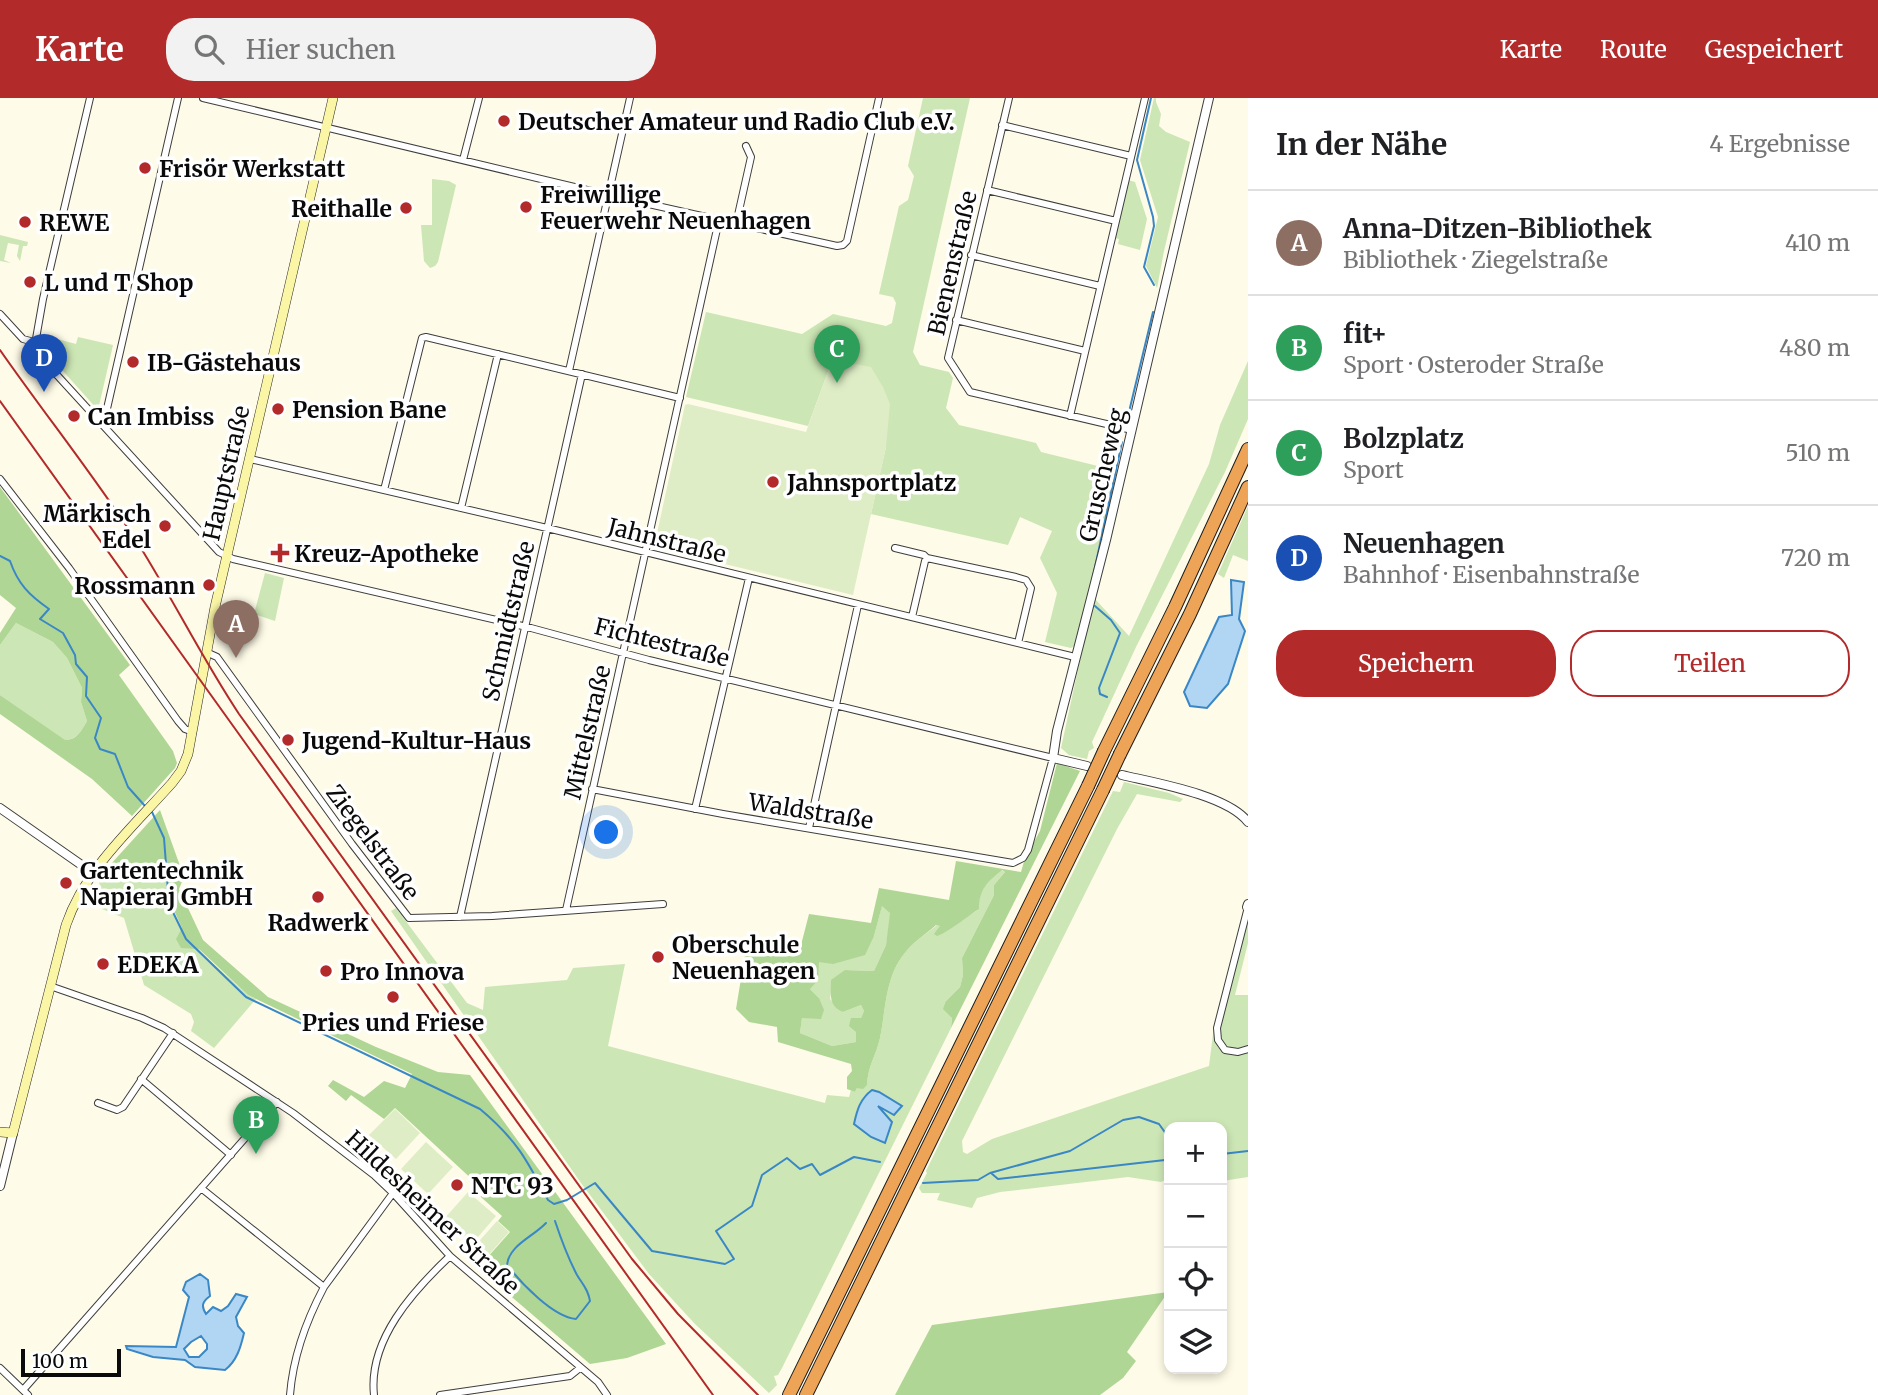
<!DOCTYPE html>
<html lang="de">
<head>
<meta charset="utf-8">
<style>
  :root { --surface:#fff; --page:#f2f2f2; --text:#202124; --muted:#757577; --line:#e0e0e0; --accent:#b32a2a }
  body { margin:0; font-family:Merriweather,serif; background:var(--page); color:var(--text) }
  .controls { position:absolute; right:21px; bottom:21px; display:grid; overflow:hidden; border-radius:14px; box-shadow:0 4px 10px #0003 }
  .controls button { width:63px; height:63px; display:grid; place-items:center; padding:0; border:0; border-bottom:2px solid var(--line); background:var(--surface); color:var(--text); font:35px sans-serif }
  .scale { position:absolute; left:21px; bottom:18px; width:100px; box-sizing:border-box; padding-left:7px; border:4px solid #0a0a0a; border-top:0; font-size:19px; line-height:24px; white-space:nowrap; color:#0a0a0a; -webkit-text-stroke:5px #fff; paint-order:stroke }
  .you { position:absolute; left:607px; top:735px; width:24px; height:24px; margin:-18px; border:5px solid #fff; border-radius:50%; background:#1a73e8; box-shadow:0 0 0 10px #1a73e833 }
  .badge { display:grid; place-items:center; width:46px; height:46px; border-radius:50%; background:var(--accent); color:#fff; font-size:23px; font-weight:700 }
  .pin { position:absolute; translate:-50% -58px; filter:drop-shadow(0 2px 4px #0008) }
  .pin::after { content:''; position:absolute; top:37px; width:24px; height:21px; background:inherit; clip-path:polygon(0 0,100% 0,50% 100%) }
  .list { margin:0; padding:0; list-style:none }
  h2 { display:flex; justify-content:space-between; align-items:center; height:91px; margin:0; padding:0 28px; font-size:30px }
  h2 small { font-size:23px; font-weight:400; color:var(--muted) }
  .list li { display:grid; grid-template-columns:46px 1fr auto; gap:21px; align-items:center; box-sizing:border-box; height:105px; padding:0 28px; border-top:2px solid var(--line) }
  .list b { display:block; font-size:26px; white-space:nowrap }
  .list p { margin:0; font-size:23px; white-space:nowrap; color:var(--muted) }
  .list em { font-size:23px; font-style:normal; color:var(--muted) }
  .actions { display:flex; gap:14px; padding:21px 28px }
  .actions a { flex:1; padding:16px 0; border:2px solid var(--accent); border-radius:28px; text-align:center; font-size:24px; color:var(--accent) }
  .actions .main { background:var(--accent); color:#fff }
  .icon { flex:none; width:38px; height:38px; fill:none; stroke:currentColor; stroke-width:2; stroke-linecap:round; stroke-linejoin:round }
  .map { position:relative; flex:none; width:1248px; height:1297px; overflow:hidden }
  header { display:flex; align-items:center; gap:42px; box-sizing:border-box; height:98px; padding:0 35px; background:var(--accent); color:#fff }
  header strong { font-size:33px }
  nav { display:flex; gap:38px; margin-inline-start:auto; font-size:24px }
  .search { width:490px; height:63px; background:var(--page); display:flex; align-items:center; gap:18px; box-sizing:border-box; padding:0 24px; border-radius:28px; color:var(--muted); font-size:26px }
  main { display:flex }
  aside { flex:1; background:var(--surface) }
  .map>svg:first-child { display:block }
</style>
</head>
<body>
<header>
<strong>Karte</strong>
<div class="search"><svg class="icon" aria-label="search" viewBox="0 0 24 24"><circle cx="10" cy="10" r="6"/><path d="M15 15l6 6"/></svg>Hier suchen</div>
<nav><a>Karte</a><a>Route</a><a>Gespeichert</a></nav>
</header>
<main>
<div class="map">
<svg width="1248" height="1297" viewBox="0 0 1248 1297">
  <rect width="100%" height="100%" fill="#fefbe8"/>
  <path fill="#cce6b5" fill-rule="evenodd" d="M923,0H970L913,254L920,267L949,274L953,280L946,310L959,327L1036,345L1041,354L1118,373L1075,548L1071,550L1045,544L1057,495L1040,460L1052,433L1020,419L1008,447L871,416L886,349L830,268L808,328L686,299L706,214L802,236L833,216L886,228L892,225L896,205L893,199L879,196L899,108L908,102L914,78L908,68Z
    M1154,0H1156V4L1161,16L1159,28L1166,34L1190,44L1164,153L1157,190L1146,168L1158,119L1140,62Z
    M432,81L449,83L456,87L438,164L435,168L430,170L424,163L421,127H432Z
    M1128,82L1135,84L1147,121L1140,152L1118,146L1119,141L1114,140Z
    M0,137L28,144L27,148H23L20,163L17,158L19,147L8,145L4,162L11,165L0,163Z
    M50,239L76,246L78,239L113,247L98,312L45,253L46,245Z
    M1248,263V321L1225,374L1136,549L1092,644L1094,650L1089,653L1087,661L1069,657L1061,650L1093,502L1095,501L1129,538L1209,366L1220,327Z
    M1248,408V463L1233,457L1224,480L1218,476Z
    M265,475L284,480L275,523L254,516Z
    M16,525L53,544L67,560L82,590L81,604L87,623C81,633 77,642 64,642L0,597V547Z
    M1124,684L1169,695L1183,701L1180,704L1137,696L1117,731L962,1043L963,1054L967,1056L992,1041L1209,968L1214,928C1214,953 1223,961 1248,954V1079L1222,1083V1029H1169V1080L1161,1084L1128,1079L1000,1094L977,1100L972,1110L937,1102L940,1095H922L919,1090L927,1075L926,1073L1113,693L1120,694Z
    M110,767C117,767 126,766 133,770C147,777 152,784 170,784C170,790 170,799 171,805C181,843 221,871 248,897L256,901L214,950L191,933L194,924L191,916L144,887L124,820L102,811L99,781Z
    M1001,772L1005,774L994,787V797L962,860L963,877L960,889L946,903L952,920L951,930L782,1270L778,1277L774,1278L777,1287L769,1295L695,1226L649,1176L581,1085L391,813L396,810L467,905L483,912L485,889L567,882L573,870L625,866L608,948L825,1005L827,997L849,999L851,992L855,994L857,990L867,987C868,967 876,958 880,940C886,911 885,880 904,856C912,845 926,836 937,827L948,830L978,812C979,792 987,784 1001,772ZM872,993L876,1007L892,1024L885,1045L858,1011L864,998Z
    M882,807L891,815L886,847L874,873L845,872L831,894L830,901L843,914L861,907L864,913L861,920H851L856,934V944L832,948L800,935L802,920L819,900L810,891L818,864L874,838Z
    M1248,818V845L1235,897H1248V948C1233,953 1222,950 1220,933Z"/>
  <path fill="#afd695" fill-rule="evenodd" d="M0,389L130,567L119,577L173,653L177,665L175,670L132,718L92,681L0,616V597L65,642C77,642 81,633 87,623L81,604L82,590L67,560L53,544L16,525L0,547V535L16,510L0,497Z
    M1057,665L1080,673L951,930L952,920L943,911L946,903L960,889L963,877L962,860L994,797V787L1005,774L1002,772C987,784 979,792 979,811C968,818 947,835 937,838L934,836L940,828L936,827C926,836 912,845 904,856C885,880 886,911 880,940C876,958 868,967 867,987L863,991L857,990L855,994L847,991V979L852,973L851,966L778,944L777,929L749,924L736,911L747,844L800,851L809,816L871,825L879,790L949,802L956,763L1021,774L1025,760L1040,733ZM882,808L890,815L886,847L874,873L845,872L831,882C831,896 828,908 843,914L861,907L864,913L861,920H851L849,928L856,934V944L832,948L800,935L802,920L821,921L824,912L819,900L810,891L818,882L819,864L833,866L865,857L874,838Z
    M160,712L184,779L179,791L203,842L268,899L376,949L438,974L470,977L666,1246L627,1260L590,1266L478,1170L510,1134L498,1123L502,1118L472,1091L476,1085L395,1010L384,1021L351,997L346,1003L328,988L333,982L364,999L384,983L405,990L412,976L248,897L199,851L181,850L176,841L182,830L171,806L170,784C150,784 148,778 133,770C126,766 117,767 110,767Z
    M1168,1194L1127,1254L1136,1263L1123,1280L1100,1297H895L932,1227Z"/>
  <path fill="#deedc6" d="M855,266L871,269L883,289L890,306L886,349L853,497L654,449L685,307L688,306L806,334L830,268Z
    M395,1011L420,1035L396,1061L369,1037Z
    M426,1044L453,1069L428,1096L401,1071Z
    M468,1094L496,1118L472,1146L444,1121Z
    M497,1123L509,1134L485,1161L473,1150Z"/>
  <path fill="#b0d6f3" stroke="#3a87c6" stroke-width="2" fill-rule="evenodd" d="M1231,482L1244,484L1239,521L1245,533L1228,586L1207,610L1190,608L1184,594L1219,519L1232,517Z
    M872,992L879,994L902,1008L894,1017L878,1008L892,1024L885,1045L871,1039L854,1026C857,1012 860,1001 872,992Z
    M200,1176L208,1182L210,1198C202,1204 201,1208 206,1216L213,1209L221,1213L228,1208L236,1196L247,1199L236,1219L238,1228L244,1235C241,1248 237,1263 225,1272L195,1269L185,1262L153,1259L127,1251L126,1248L176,1249L189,1199L183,1192L186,1184ZM201,1238L207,1246V1251L199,1259H189L184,1251L191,1244Z"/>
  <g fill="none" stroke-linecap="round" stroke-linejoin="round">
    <path stroke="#3a87c6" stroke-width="2" d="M1151,0L1137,62L1153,119L1154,128L1144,169L1154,187
      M1128,318L1153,214
      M0,458L10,463C18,486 29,497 49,511L40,521L63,535L75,557L76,566L87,579L86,598L101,620L95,640L100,651L115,656L128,689L145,708
      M1089,497L1122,344
      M1095,508L1111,522L1120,535L1099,590L1100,596L1107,599
      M152,714L164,740L169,806L186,841L246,899L480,1011C516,1041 527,1062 548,1102L554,1106L567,1102L595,1085L652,1153L725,1166L734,1161L716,1133L752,1108L762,1077L787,1060L800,1071L812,1066L820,1077L854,1059L880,1064
      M1222,1056L1248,1053
      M991,1075L998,1081L1165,1062
      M923,1085L978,1082L990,1075L1070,1053L1123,1022L1139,1019L1159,1026L1169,1040
      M546,1125C533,1139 509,1147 507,1167C521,1185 553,1219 576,1221L590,1203C588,1191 583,1187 577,1177C568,1160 561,1141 555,1123"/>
    <g stroke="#3d3d3d" stroke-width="8">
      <path id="minor" d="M90,0L43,201L34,252L219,454L233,461L531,530L649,562L1053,660L1028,752L1023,760L1013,765L723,716L592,691
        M203,0L608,97L837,148L843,147L847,143L879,0
        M1009,0L948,260L970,294L1132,332
        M1002,27L1131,58
        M463,62L479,0
        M987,92L1116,123
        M736,126L751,59L746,48
        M971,157L1100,188
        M0,216L23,241L34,244
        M956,222L1085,253
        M569,273L630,0
        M1070,318L1145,0
        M98,324L106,315L178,0
        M250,361L547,430L1075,559
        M0,381L69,470L178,623L185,631L193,634
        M384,392L422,240L426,239L680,300
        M461,410L498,256
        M895,450L924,457L927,460
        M912,519L925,463L927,460L1016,479L1026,482L1031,490L1018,545
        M206,554L217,559L352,746L409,820L492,818L663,806
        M695,711L749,480
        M809,730L858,507
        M1248,809L1217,930L1218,942L1225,952L1238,954L1248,951
        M566,812L719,122
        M460,819L582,276
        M50,888L142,920L164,930L293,1015L374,1077L393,1095L450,1158L598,1284L607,1297
        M141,981L231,1057
        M98,1005L117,1012L123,1009L173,935
        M201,1090L324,1189
        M0,1270L28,1297
        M23,1292L277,1004
        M290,1297C293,1258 306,1223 324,1189L393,1095
        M374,1297C368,1242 413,1193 450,1158
        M440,1297L570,1278L580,1270"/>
    </g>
    <g stroke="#3d3d3d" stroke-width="10">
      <path id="tertiary" d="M1087,668L1053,660L1057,633L1106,442L1209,0
        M1122,677C1156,685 1227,697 1248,724
        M0,710L93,775
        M1247,809L1248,806
        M0,1088L13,1035"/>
    </g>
    <g stroke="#2c2c2c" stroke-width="10">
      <path id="secondary" d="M0,1034L13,1035L66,827C85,771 133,729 172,685L181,673L188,656L215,509L333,0"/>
    </g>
    <g stroke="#1b1b1b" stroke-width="14">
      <path id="motorway" d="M1104,653L1175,509L1248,351
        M1120,656L1190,516L1248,389
        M789,1297L1088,688
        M806,1297L1103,692"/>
    </g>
    <use href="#minor" stroke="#fff" stroke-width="6"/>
    <use href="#tertiary" stroke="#fff" stroke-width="8"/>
    <use href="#secondary" stroke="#fbf6a6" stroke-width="9"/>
    <use href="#motorway" stroke="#eea457" stroke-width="12"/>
    <path stroke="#b32a2a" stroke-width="2" d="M0,252C46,318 96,380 139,447C174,503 203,562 239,616L632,1161L678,1216L758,1297"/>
    <path stroke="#b32a2a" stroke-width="2" d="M0,303L713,1297"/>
    <g stroke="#1b1b1b" stroke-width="14" stroke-linecap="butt">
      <path id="motorway-bridge" d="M1088,688L1104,653
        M1103,692L1120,656"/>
    </g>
    <use href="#motorway-bridge" stroke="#eea457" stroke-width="12"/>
  </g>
  <g fill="#b32a2a" stroke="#fff" stroke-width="2.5">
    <circle cx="504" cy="23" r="7"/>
    <circle cx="145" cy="70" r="7"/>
    <circle cx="526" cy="109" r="7"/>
    <circle cx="406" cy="110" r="7"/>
    <circle cx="25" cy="124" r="7"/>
    <circle cx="30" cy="184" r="7"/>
    <circle cx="133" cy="264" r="7"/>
    <circle cx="278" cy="311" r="7"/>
    <circle cx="74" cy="318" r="7"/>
    <circle cx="773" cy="384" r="7"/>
    <circle cx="165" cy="428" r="7"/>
    <path d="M276.5 444.5h7v7h7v7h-7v7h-7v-7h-7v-7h7z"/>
    <circle cx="209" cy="487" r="7"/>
    <circle cx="288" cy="642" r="7"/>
    <circle cx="66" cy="785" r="7"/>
    <circle cx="318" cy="799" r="7"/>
    <circle cx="658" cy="859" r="7"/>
    <circle cx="103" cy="866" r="7"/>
    <circle cx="326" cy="873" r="7"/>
    <circle cx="393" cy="899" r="7"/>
    <circle cx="457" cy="1087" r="7"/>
  </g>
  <g text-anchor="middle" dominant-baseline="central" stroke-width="7" stroke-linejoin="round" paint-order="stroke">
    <g font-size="23" font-weight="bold" fill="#0a0a0a" stroke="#fff" text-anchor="start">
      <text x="518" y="23">Deutscher Amateur und Radio Club e.V.</text>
      <text x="159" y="70">Frisör Werkstatt</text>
      <text x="540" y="96">Freiwillige<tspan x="540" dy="26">Feuerwehr Neuenhagen</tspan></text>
      <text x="392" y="110" text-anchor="end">Reithalle</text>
      <text x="39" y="124">REWE</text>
      <text x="44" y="184">L und T Shop</text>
      <text x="147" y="264">IB-Gästehaus</text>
      <text x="292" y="311">Pension Bane</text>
      <text x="88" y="318">Can Imbiss</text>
      <text x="787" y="384">Jahnsportplatz</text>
      <text x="151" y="415" text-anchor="end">Märkisch<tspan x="151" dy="26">Edel</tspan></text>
      <text x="294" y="455">Kreuz-Apotheke</text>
      <text x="195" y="487" text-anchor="end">Rossmann</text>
      <text x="302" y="642">Jugend-Kultur-Haus</text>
      <text x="80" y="772">Gartentechnik<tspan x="80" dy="26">Napieraj GmbH</tspan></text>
      <text x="318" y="824" text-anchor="middle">Radwerk</text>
      <text x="672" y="846">Oberschule<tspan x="672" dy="26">Neuenhagen</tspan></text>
      <text x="117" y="866">EDEKA</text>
      <text x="340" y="873">Pro Innova</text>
      <text x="393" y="924" text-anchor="middle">Pries und Friese</text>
      <text x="471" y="1087">NTC 93</text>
    </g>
    <g font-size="23" fill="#0a0a0a" stroke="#fff">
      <text transform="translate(952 165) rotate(-77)">Bienenstraße</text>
      <text transform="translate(226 375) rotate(-77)">Hauptstraße</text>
      <text transform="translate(1102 377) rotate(-77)">Gruscheweg</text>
      <text transform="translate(667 442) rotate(14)">Jahnstraße</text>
      <text transform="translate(508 523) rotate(-77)">Schmidtstraße</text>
      <text transform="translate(662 544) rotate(14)">Fichtestraße</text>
      <text transform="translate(587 634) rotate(-77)">Mittelstraße</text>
      <text transform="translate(811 713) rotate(9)">Waldstraße</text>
      <text transform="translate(373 744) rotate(53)">Ziegelstraße</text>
      <text transform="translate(433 1114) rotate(43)">Hildesheimer Straße</text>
    </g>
  </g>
</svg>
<div class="controls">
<button>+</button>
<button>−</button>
<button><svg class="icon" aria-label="locate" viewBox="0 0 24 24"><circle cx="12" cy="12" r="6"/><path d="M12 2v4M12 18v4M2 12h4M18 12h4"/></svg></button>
<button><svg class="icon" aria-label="layers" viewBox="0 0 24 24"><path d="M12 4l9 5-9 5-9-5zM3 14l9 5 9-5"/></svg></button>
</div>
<div class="scale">100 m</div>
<div class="you"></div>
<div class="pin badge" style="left:236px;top:560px;background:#8d6e63">A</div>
<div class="pin badge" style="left:256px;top:1056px;background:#2e9e5b">B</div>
<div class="pin badge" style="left:837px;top:285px;background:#2e9e5b">C</div>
<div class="pin badge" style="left:44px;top:294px;background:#1a4fb4">D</div>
</div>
<aside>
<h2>In der Nähe<small>4 Ergebnisse</small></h2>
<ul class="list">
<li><span class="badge" style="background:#8d6e63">A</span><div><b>Anna-Ditzen-Bibliothek</b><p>Bibliothek · Ziegelstraße</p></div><em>410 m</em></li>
<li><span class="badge" style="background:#2e9e5b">B</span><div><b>fit+</b><p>Sport · Osteroder Straße</p></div><em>480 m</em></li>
<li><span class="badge" style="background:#2e9e5b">C</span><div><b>Bolzplatz</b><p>Sport</p></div><em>510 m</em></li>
<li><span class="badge" style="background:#1a4fb4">D</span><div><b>Neuenhagen</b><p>Bahnhof · Eisenbahnstraße</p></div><em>720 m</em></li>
</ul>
<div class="actions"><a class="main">Speichern</a><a>Teilen</a></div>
</aside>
</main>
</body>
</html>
